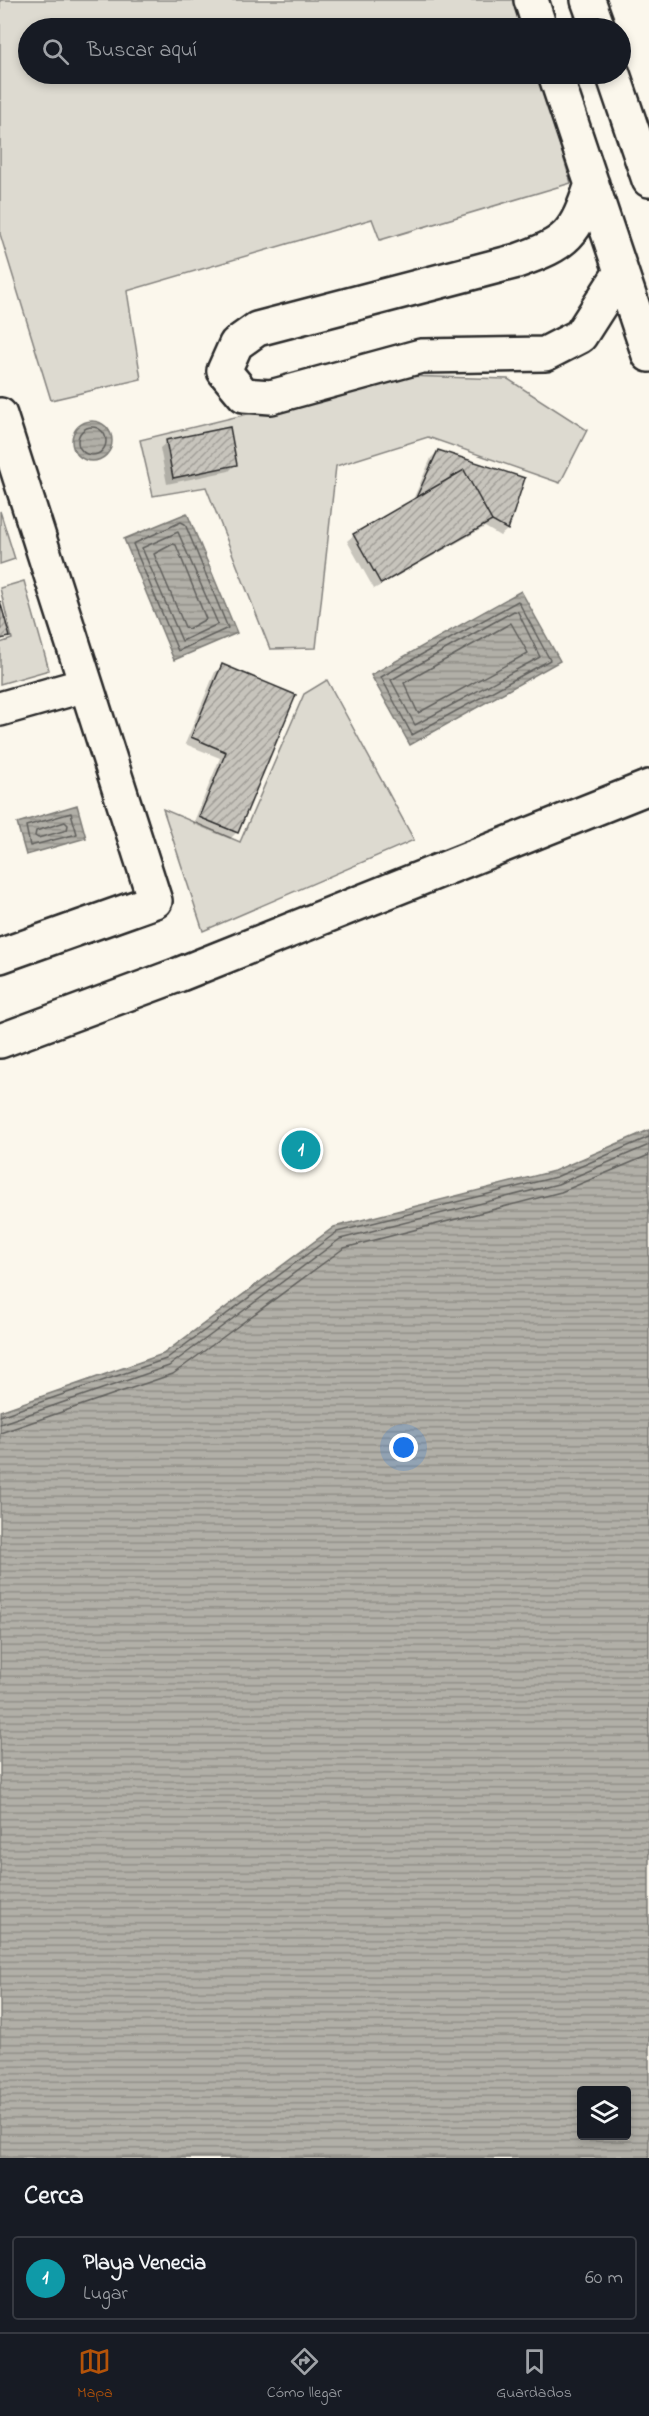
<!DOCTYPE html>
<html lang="es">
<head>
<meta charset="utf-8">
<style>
  :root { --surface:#171b24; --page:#242831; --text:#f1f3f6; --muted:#9ea1a6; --line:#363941; --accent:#b45309 }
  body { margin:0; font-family:"Indie Flower",sans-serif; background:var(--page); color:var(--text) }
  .controls { position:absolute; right:18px; bottom:18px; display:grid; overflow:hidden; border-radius:6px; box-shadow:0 3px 9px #0003 }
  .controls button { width:54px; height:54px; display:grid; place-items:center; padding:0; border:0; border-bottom:2px solid var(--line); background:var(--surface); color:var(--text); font:30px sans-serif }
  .you { position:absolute; left:404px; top:1448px; width:21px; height:21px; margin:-15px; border:4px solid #fff; border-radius:50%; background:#1a73e8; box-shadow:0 0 0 9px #1a73e833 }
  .badge { display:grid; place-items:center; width:39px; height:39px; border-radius:50%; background:var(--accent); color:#fff; font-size:20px; font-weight:700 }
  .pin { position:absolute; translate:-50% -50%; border:3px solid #fff; box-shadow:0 2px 6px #0006 }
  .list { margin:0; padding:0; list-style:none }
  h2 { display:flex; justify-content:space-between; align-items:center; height:78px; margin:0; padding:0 24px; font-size:26px }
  h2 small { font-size:20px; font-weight:400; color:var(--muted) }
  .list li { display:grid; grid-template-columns:39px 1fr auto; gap:18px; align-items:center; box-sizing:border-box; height:84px; margin:0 12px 12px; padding:0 12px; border:2px solid var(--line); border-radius:6px }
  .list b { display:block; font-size:22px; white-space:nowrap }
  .list p { margin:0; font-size:20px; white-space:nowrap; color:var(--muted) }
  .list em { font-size:20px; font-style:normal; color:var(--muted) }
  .icon { flex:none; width:33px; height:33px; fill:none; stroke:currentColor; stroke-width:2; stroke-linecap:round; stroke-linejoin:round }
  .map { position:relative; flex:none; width:649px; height:2158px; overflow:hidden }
  .search { position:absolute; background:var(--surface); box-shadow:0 3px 9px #0003; left:18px; right:18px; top:18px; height:66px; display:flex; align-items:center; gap:15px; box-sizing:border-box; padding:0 21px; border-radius:33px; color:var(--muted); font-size:22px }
  .sheet { height:174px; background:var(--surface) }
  nav { display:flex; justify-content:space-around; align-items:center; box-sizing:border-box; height:84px; border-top:2px solid var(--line); background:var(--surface); font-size:16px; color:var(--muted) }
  nav a { display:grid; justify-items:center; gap:3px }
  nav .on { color:var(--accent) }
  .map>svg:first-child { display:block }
</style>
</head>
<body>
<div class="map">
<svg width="649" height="2158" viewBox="0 0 649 2158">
  <defs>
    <pattern id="water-rules" width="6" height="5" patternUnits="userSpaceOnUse" patternTransform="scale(1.5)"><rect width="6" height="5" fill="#b1afa7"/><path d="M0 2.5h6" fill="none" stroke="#908f88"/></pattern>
    <pattern id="building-hatch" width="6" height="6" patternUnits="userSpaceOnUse" patternTransform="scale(1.5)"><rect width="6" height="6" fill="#c7c4bc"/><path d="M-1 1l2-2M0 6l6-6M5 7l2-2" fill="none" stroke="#a29f99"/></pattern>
  </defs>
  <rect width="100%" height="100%" fill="#fbf7ec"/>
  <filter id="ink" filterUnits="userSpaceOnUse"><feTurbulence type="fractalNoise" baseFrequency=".0167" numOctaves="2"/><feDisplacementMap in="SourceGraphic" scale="12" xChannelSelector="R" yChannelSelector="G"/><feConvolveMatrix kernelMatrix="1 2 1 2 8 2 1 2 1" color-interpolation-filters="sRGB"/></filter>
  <g filter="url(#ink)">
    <path fill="#dddad0" stroke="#84827e" stroke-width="1.5" d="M0,0H517L526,28H28V74H539L571,183L380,240L372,219L127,291L141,379L51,400L0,234Z
      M404,376L508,379L587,430L560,483L428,437L336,466L316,648L270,649L206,487L153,496L140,440Z
      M0,511L15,559L0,564Z
      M24,581L49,670L0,684V643L12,639L0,588Z
      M327,680L414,840L203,931L163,809L240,842L304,694Z"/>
    <path fill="url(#water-rules)" stroke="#7b7a75" stroke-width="1.5" fill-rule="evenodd" d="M72 441a20 20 0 1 1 40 0a20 20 0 1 1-40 0Z
      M187,513L237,633L174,660L124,539Z
      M521,591L560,661L410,745L371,675Z
      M77,805L86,838L26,855L17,823Z
      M649,1130V2158H0V1411L163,1354L334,1227L554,1171ZM582,2090H626V2136H582Z"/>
    <path fill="#0003" d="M167,442L236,464L229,471L167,484L160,448Z
      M438,451L523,479L507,530L500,536L485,527L374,589L347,541L354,535L412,502L431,458Z
      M222,666L237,832L230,839L193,824L220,758L185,744L215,672Z"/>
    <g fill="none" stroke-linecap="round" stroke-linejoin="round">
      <path stroke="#61605d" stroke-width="1.5" d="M78 441a14 14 0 1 1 28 0a14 14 0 1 1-28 0Z
        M181,522L185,524L228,628L178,651L133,544Z
        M178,532L218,624L182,641L142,548Z
        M173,544L176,545L206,619L188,629L185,627L154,554Z
        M518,601L550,660L412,735L381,677Z
        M514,611L518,612L540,657L415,725L391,680Z
        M511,623L528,653L418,713L404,683Z
        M71,813L77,834L30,846L26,826Z
        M65,822L68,825L67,830L38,838L35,836L36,831Z
        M0,1416L166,1359L337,1232L556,1177L649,1137
        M0,1424L169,1366L340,1239L558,1184L649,1145
        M0,1433L173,1374L344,1248L561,1192L649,1155"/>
    </g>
    <path fill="url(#building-hatch)" stroke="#2b2b2b" stroke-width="1.5" d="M230,427L237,465L173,478L166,440Z
      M438,450L525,478L508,530L492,521L464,470L416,498Z
      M464,470L492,521L381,584L353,534Z
      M0,601L10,637L0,639Z
      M222,664L296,695L238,833L199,817L226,752L191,737Z"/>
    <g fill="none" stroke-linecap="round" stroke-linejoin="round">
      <g stroke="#2b2b2b" stroke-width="38">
        <path id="minor" d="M531,0L540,28
          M588,0L598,28
          M555,74L649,355
          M613,74L649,180
          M592,184C575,235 568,243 517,261L257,329L236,344L224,371L244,395L271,397L421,356L545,354L580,336L621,272
          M0,415L155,901L0,956
          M0,709L85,685
          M0,1041L178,975L649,787"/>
      </g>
      <use href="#minor" stroke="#fbf7ec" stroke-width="33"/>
    </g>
  </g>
</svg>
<div class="controls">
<button><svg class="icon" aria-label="layers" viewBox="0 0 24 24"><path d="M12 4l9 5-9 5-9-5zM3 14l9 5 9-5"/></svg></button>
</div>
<div class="you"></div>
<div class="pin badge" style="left:301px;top:1150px;background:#0f9aa8">1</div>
<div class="search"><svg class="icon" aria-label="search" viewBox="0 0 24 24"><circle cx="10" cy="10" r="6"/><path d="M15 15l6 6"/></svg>Buscar aquí</div>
</div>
<section class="sheet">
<h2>Cerca<small></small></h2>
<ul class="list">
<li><span class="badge" style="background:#0f9aa8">1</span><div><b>Playa Venecia</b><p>Lugar</p></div><em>60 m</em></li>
</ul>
</section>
<nav>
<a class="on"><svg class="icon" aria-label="map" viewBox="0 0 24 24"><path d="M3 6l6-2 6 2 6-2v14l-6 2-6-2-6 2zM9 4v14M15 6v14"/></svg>Mapa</a>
<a><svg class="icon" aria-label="directions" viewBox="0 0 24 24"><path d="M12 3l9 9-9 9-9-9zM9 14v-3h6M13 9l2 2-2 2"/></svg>Cómo llegar</a>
<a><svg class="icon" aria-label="saved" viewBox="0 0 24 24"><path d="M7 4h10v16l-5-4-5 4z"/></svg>Guardados</a>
</nav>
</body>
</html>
